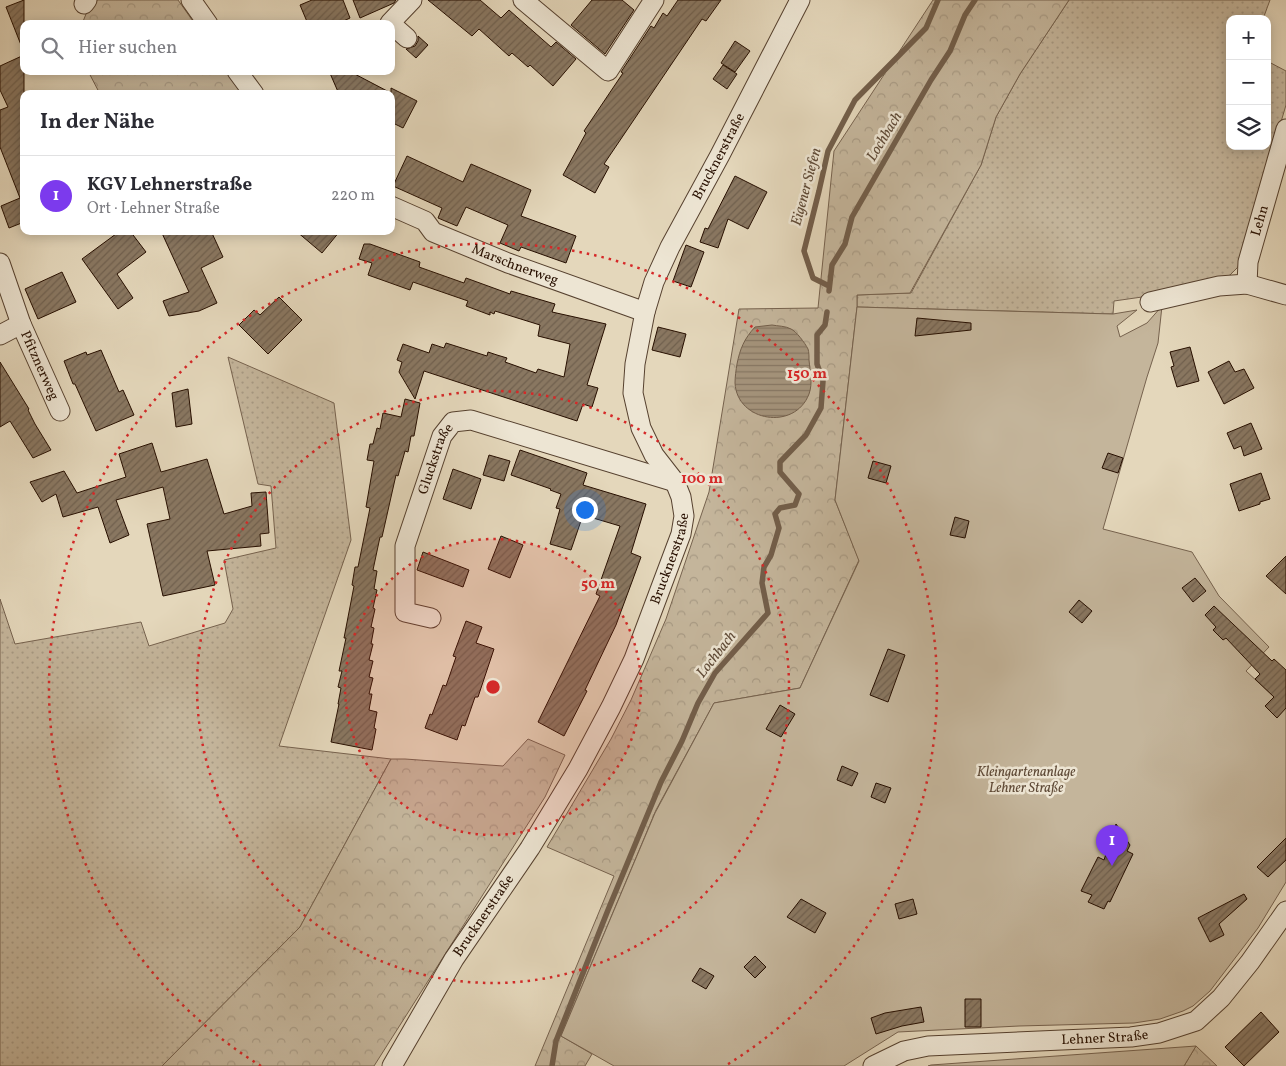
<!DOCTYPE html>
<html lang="de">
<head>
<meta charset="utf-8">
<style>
  :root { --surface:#fff; --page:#f2f2f3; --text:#2b2b33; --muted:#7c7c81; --line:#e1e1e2; --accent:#7c3aed }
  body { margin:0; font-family:Vollkorn,serif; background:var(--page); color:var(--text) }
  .controls { position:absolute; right:15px; top:15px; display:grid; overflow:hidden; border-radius:10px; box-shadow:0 2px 12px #0003 }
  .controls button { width:45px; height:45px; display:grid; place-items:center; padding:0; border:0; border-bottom:1px solid var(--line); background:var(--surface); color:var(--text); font:25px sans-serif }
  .you { position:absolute; left:584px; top:509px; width:18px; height:18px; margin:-12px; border:4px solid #fff; border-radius:50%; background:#1a73e8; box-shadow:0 0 0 8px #1a73e833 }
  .badge { display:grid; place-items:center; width:32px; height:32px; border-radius:50%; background:var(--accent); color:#fff; font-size:16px; font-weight:700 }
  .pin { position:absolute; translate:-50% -41px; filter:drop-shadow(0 1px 2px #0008) }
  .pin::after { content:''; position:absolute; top:26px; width:18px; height:15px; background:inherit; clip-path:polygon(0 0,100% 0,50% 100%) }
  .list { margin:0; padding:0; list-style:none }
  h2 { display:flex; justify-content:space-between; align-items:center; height:65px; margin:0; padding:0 20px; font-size:21px }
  h2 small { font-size:16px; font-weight:400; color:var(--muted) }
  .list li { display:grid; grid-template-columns:32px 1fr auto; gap:15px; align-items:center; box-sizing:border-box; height:80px; padding:0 20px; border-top:1px solid var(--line) }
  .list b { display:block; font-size:19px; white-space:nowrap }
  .list p { margin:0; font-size:16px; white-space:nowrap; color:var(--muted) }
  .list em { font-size:16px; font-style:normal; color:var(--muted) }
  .icon { flex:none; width:28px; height:28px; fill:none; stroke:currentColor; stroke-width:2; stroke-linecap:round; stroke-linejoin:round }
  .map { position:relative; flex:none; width:1286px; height:1066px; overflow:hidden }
  .search { position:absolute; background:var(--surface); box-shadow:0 2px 12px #0003; left:20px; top:20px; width:375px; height:55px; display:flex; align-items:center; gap:12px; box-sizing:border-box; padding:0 18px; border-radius:10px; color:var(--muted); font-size:19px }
  .panel { position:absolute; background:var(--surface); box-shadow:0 2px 12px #0003; left:20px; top:90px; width:375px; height:145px; border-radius:10px }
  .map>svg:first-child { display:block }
</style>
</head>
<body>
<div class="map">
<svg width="1286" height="1066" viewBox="0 0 1286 1066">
  <defs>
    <pattern id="grass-dots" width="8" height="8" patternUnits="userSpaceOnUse" patternTransform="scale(1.25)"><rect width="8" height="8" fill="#c4b59b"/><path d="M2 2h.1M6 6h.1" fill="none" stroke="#a89a84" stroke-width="1.8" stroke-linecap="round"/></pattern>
    <pattern id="forest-crowns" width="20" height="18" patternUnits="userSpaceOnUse" patternTransform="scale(1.25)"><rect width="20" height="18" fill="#c4b59b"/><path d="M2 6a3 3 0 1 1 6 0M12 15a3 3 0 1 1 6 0" fill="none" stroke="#a89a84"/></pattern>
    <pattern id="water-rules" width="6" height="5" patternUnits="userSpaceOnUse" patternTransform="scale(1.25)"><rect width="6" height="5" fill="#a4937b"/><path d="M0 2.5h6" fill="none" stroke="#867662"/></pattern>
    <pattern id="building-hatch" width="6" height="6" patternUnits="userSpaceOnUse" patternTransform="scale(1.25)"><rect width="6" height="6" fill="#897761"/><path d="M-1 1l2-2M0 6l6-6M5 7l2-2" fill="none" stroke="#70604e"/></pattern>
  </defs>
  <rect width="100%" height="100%" fill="#e4d7bb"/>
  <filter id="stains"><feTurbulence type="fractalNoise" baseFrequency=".004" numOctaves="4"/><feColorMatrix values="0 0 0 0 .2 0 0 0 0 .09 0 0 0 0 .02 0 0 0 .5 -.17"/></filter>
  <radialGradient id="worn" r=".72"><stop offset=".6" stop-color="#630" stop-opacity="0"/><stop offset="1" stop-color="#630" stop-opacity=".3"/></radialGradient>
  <path fill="url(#grass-dots)" stroke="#76624e" d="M1069,0H1270L1263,19H1230V146H1267V61L1286,71V105L1238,267L1230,275L1222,279L1149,296L1114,301L1113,314L857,307V295L911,293L981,165L996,117L1020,74Z
    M228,357L334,403L351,540L279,746L391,759L300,927L162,1066H0V599L15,644L141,622L149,646L225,623L233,609L224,560L276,548L271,486L258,484Z"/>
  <path fill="url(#forest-crowns)" stroke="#76624e" d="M97,0H178L195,24H82L86,14Z
    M933,0H1069L1020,74L996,117L981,165L910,293L857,295V307L835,500L859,560L800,688L714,703L656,810L561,1036L592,1054L585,1066H535L614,876L547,847L611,739L631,700L666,619L709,492L739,309L818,308L834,151Z
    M88,71H226L242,94H100Z
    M528,739L565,755L545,797L374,1066H162L300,927L391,759H405L503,766Z
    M1196,1046L1217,1066H1184Z"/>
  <path fill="#c4b59b" stroke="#76624e" d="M1162,306L1158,343L1147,377L1103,529L1192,552L1219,596L1269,647L1246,671L1286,708V882L1258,928L1210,991L1193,1006L1183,1011L1160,1019L1134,1023L1019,1026L898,1032L844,1066H614L561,1036L655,813L714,703L800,688L859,561L835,500L857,307L1113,314L1137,310L1117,326L1120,337L1147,323Z
    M1196,1046L1184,1066H928L931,1065Z"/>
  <path fill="url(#water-rules)" stroke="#725e4a" d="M772,325C777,326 786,326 791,329C796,331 805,343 808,349C809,352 809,356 809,360C810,371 813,383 809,394C795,431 737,422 735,383C735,377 736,370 737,364C740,349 744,339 755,327Z"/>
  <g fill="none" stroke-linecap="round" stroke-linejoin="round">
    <path stroke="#725e4a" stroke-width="5.5" d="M829,286L813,278L804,251L819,191L828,151L855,100L926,28L938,0
      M829,291L832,265L845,244L852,217L931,80L950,51L965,15L975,0
      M552,1066L556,1041L608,910L661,782L682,741L698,703L715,673L768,613L762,583L764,567L771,555L779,528L775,514L780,508L795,505L799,494L780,472V462L806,435L821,408L823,381L817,364V335L825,325L827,312"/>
  </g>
  <path fill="url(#building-hatch)" stroke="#270f00" d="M24,0V49L23,50L6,7Z
    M312,0H343L350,18L337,24H308L300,5Z
    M353,0H396L394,3L360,18Z
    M428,0H480L501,18L509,10L551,47L556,42L576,59L553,86L530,65L528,67L512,53L509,56L479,29L472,36Z
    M592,0H622L634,10L605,54L571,25Z
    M678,0H721L706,21L702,19L604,164L609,167L595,193L563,175L586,133L584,131L623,73L621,72L651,26L654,28L663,13L667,16Z
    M418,36L428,45L416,58L406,49L415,46L418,41Z
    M735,41L750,51L735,72L721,63Z
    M24,55V222L9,228L1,206L20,198L0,147V110L8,107L0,90V66Z
    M723,65L737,74L727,89L713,79Z
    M329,71H349L391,93V88L417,101L403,128L391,122V94H339Z
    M407,156L463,182L471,164L531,190L521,216L576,236L566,263L521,247L519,251L500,243L508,225L466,207L457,226L438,218L442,208L393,186Z
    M735,176L767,192L748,229L728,219L718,248L700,242L705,228L708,229Z
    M120,231H130L146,252L117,274L133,298L118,309L82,259Z
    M161,231H211L223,257L201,268L217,303L199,311L169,316L163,301L189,292Z
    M296,231H340L322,253Z
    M364,244H370L420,262L419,267L464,283L466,278L510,294L511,291L555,304L552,312L606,324L587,385L598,388L592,407L583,404L577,421L424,371L415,399L399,372L402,362L397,360L403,344L429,353L432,344L444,348L446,343L487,356L488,352L497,355L507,358L505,362L536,373L538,369L564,377L570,344L538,336L540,325L495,311L494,314L490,312V315L466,306L468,301L413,282L410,290L368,275L372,263L359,259Z
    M686,245L704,252L691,287L673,281Z
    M62,272L76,302L38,319L25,289Z
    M279,297L302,320L268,354L239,325L254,310L260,315Z
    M917,318L971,323V330L915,336Z
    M658,327L686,334L680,357L652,350Z
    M1190,347L1199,381L1177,387L1171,367L1174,366L1170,352Z
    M101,350L119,392L123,390L134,415L96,431L75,384H73L64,361L86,352L87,355Z
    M1229,361L1235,372L1244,369L1254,388L1224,404L1208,372Z
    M0,362L29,409L28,410L35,424L51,450L33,458L10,421L0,427Z
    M188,389L192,424L176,427L172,393Z
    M405,399L420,403L414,436H411L408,452L405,451L398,476L396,475L382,537H380L373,570L377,571L374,589L377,590L373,608L375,609L371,627L374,628L371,644H373L369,660L373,661L369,677L373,678L369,694H372L369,710L377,712L374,728L376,729L372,750L331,742L339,704H338L341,688L338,687L342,671H339L346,638H344L354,586L352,585L355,567H358L370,508L366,507L374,461L367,460L370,444H373L377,428L380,429L383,413L401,417Z
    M1251,423L1262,449L1244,456L1241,446L1234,449L1227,433Z
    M152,443L161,472L207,459L224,514L252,506L251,493L266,492L269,533L260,534L261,546L207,551L215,585L163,596L147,524L170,519L163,487L116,500L129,535L110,543L98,507L63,517L56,494L42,502L30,482L64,471L77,493L126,477L119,454Z
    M520,450L587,473L583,485L646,504L631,553L641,557L633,579L616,625L585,690L587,691L564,736L538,722L600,596L596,594L620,526L583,515L571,550L550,544L560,509L556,508L561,494L550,490L551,489L511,475Z
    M1108,453L1123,458L1118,473L1102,468Z
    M489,455L510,461L504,481L483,475Z
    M873,461L891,466L886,483L868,478Z
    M453,469L481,479L471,509L443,499Z
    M1261,473L1270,499L1260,502V504L1239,511L1230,484Z
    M955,517L969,521L965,538L950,535Z
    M501,536L523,545L510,578L488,569Z
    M423,552L469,570L463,587L417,570Z
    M1286,556V594L1266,576Z
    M1195,578L1206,591L1193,602L1182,588Z
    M1079,600L1092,611L1082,623L1069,612Z
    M1214,606L1272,661L1274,659L1286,670V708L1277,718L1265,706L1274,697L1255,679L1260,674L1226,638L1223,640L1213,630L1216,627L1205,615Z
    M466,621L482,627L476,643L494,649L478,697H475L465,726L462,725L457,740L425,728L430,714L432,715L443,685L446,686L456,657L453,656Z
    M888,649L905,655L888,702L870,695Z
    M780,705L795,714L781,737L766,729Z
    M842,766L858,773L852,786L837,780Z
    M876,783L891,788L885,803L871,797Z
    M1116,824L1130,845L1127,851L1133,854L1110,902L1108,901L1104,909L1088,902L1092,895L1081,891L1098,857L1104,860Z
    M1286,838V860L1268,877L1257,867Z
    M1244,894L1247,899L1219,924L1224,935L1210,942L1198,918Z
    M801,899L826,913L815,933L787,917Z
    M913,899L917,914L899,919L895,904Z
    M755,956L766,967L755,978L744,967Z
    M700,968L714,976L706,989L692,981Z
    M965,999H981V1027H965Z
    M921,1007L924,1022L902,1026L876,1034L871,1018L885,1013Z
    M1261,1012L1279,1032L1244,1066L1225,1047Z"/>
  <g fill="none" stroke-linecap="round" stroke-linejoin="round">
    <g stroke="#56412f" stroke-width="21">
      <g id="minor">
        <path d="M191,0L208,24"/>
        <path d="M523,0L608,71L654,0"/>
        <path d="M84,4L87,0"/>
        <path d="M407,38L390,23L412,0"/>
        <path d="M237,71L254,94"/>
        <path id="s1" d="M391,206L425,221L433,232L508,263L645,312"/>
        <path id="s2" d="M0,263L21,324L60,411"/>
        <path id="s3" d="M1247,284L1248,262L1286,129"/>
        <path d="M1150,302L1219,286L1247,284L1286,295"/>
        <path d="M0,335L21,324"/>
        <path id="s4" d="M431,618L405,612V546L442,436L453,422L471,420L675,482"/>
        <path id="s5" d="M392,1066L454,959L530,848L578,769L611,707L634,659L681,534L684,516L681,497L675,482L654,455L641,428L633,393L635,364L645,312L654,282L670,247L720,155L800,0"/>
        <path id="s6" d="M873,1066L904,1051L928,1046L1131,1037L1159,1033L1196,1021L1221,998L1250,962L1286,911"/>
      </g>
    </g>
    <use href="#minor" stroke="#ede5d3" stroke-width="19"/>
  </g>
  <circle cx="493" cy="687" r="148" fill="#d62828" fill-opacity=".12"/>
  <g fill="none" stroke="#d62828" stroke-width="2.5" stroke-dasharray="2.5 5">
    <circle cx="493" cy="687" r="148"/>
    <circle cx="493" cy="687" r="296"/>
    <path d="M261 1066A444 444 0 1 1 725 1066"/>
  </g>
  <g text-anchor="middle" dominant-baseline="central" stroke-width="5" stroke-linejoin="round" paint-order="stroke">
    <g font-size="14" fill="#270f00" stroke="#ede5d3">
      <text stroke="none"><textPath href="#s5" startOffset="1016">Brucknerstraße</textPath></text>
      <text stroke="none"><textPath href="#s3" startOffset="65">Lehn</textPath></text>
      <text stroke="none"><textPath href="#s1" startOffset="139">Marschnerweg</textPath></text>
      <text stroke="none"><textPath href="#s2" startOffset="110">Pfitznerweg</textPath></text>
      <text stroke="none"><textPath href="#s4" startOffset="185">Gluckstraße</textPath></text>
      <text stroke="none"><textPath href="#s5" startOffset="581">Brucknerstraße</textPath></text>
      <text stroke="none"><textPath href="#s5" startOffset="176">Brucknerstraße</textPath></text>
      <text stroke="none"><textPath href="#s6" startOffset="236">Lehner Straße</textPath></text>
    </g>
    <g font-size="14" font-style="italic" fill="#5e4936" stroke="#ede5d3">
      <text x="1026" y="772">Kleingartenanlage<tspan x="1026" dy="16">Lehner Straße</tspan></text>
    </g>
    <g font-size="15" font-style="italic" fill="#5f4a37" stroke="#ede5d3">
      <text transform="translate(885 137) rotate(-59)">Lochbach</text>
      <text transform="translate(807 187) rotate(-75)">Eigener Siefen</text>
      <text transform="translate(717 655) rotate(-52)">Lochbach</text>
    </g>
  </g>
  <circle cx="493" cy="687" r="8" fill="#d62828" stroke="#ede5d3" stroke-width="2.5"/>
  <g font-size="15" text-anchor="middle" font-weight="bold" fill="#d62828" stroke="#ede5d3" stroke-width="5" stroke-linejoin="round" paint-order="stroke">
    <text x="807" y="378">150 m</text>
    <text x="702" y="483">100 m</text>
    <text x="598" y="588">50 m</text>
  </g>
  <rect width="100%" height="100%" filter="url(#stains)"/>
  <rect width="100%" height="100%" fill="url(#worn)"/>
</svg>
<div class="controls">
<button>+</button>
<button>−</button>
<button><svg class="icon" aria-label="layers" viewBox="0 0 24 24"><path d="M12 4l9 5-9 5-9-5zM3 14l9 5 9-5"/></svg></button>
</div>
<div class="you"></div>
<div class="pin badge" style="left:1112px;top:866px">1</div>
<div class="search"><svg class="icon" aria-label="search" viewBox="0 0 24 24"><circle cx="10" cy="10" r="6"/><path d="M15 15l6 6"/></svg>Hier suchen</div>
<section class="panel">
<h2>In der Nähe<small></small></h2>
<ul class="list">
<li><span class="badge">1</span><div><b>KGV Lehnerstraße</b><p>Ort · Lehner Straße</p></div><em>220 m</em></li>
</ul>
</section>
</div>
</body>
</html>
